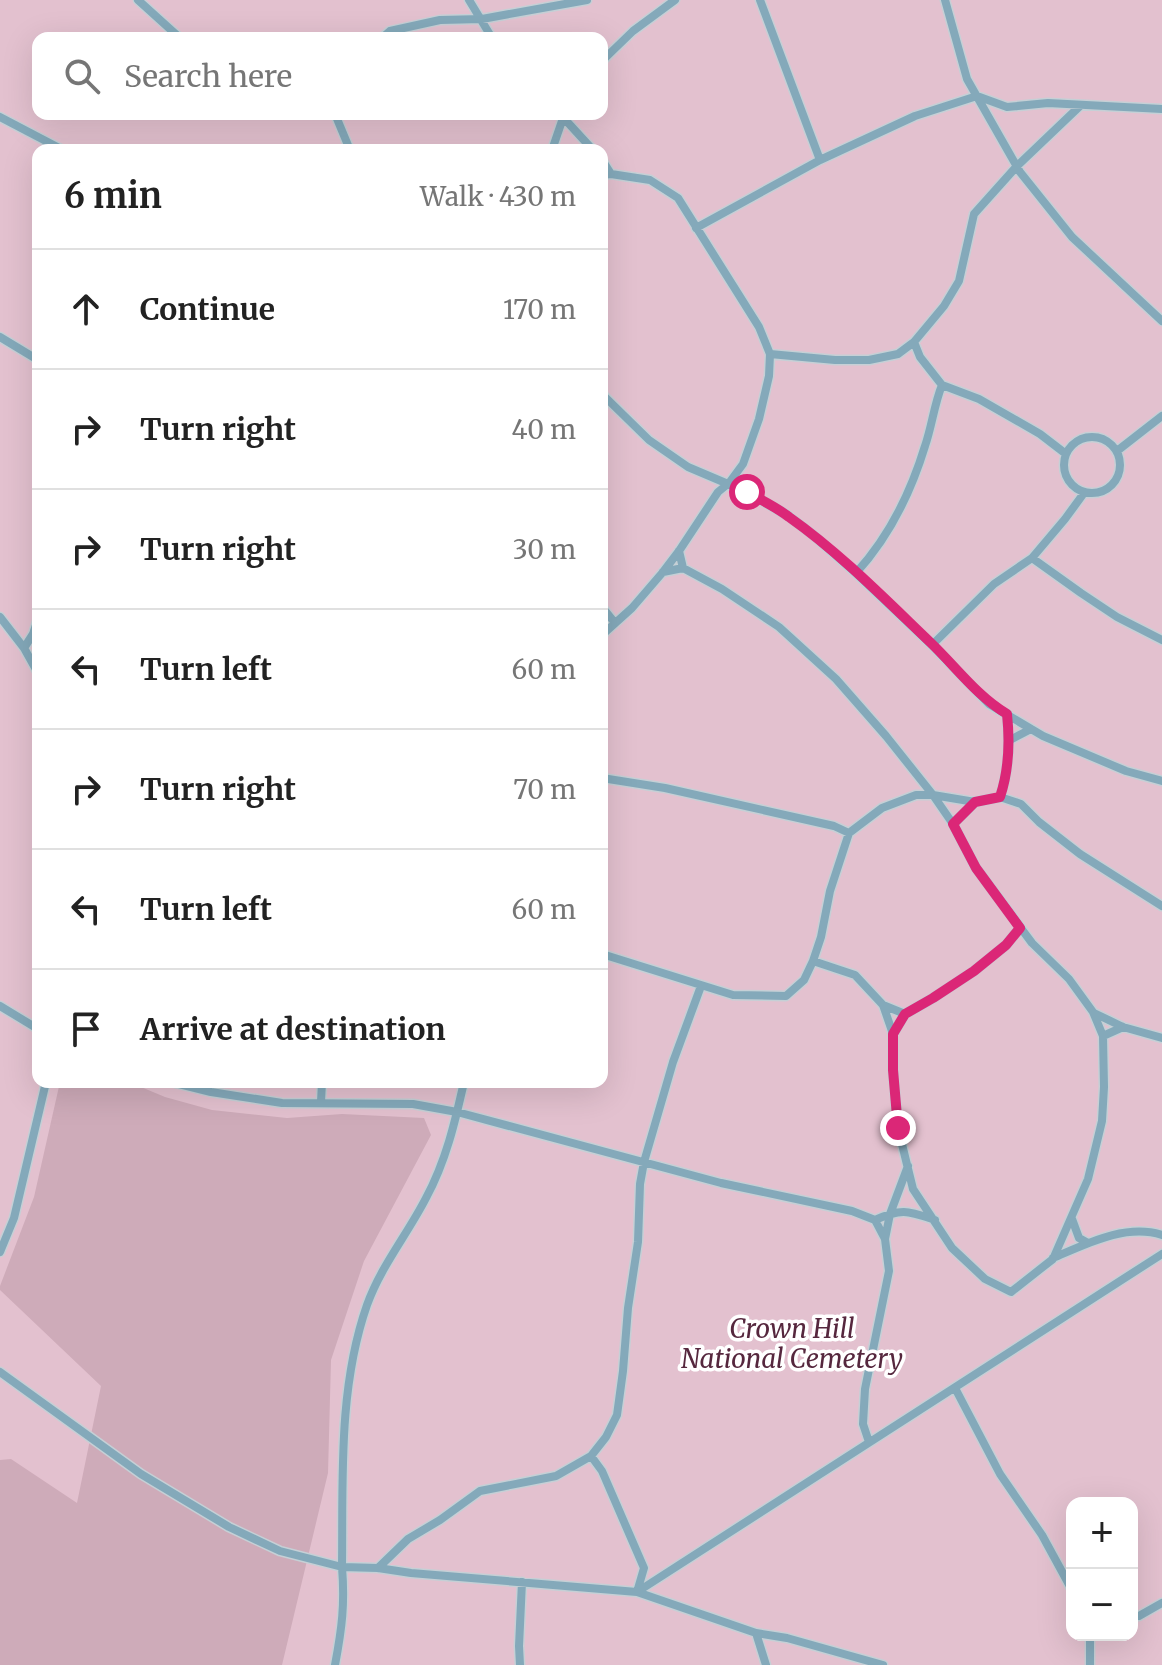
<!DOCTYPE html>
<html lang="en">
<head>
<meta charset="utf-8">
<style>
  :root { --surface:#fff; --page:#f6f6f6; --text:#222; --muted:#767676; --line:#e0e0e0 }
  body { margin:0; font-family:Merriweather,serif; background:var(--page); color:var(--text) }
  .controls { position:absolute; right:24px; bottom:24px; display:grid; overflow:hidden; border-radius:16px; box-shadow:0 8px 32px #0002 }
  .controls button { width:72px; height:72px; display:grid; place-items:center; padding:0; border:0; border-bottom:2px solid var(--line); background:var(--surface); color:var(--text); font:40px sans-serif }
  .stop { position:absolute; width:24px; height:24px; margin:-18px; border:6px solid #db2777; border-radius:50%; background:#fff }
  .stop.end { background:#db2777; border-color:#fff; box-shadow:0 2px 8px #0008 }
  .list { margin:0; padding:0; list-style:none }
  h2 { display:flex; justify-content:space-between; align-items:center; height:104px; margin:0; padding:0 32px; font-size:34px }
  h2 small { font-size:26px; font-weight:400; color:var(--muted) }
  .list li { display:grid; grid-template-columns:52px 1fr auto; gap:24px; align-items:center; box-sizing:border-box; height:120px; padding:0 32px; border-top:2px solid var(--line) }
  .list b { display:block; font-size:30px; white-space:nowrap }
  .list em { font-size:26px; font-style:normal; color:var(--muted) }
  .icon { flex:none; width:44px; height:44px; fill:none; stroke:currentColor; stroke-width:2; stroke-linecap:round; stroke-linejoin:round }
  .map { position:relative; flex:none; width:1162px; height:1665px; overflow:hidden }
  .search { position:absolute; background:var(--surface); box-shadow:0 8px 32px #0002; left:32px; top:32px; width:576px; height:88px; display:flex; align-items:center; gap:20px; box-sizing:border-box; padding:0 28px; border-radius:16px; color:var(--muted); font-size:30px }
  .panel { position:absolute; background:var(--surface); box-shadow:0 8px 32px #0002; left:32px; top:144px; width:576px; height:944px; border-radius:16px }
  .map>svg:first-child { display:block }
</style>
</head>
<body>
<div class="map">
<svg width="1162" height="1665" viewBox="0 0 1162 1665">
  <rect width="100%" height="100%" fill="#eaf7fd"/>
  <path fill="#e3c1cf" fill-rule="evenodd" d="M0,0H1162V1665H0ZM38,38H602V114H38ZM38,150H602V1082H38ZM1072,1503H1132V1635H1072Z"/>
  <path fill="#ceabb9" d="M60,1082H129L165,1097L212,1110L287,1118L342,1114L424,1118L431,1135L364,1261L331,1360L328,1473L282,1665H0V1460L11,1459L77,1503L101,1386L0,1290V1286L34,1197Z"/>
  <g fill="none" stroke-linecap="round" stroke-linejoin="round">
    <g stroke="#c5d0d6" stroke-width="11">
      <path id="service" d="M138,0L180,38
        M469,0L492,38
        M760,0L820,160
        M945,0L967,79L1020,172L1072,237L1162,321
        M382,38L390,31L440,20L482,19L587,0
        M602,61L633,31L675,0
        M335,114L350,150
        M560,114L593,150
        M0,117L63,150
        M552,150L564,115
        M602,160L611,174
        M602,175L611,174L650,180L678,198L759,327L770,354L769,376L759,419L743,464L729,483L718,492L679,551L663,572L632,608L602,635
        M696,228L820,160L915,116L977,96L1007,107L1048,103L1162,109
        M0,337L38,360
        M914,342L920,357L942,385L979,399L1040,434L1066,454
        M770,354L835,360H869L898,354L914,342L944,306L959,281L974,214L1017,166L1081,105
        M602,394L649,440L688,467L747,492L787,515L813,535L856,573L932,645L989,704L1043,736L1126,771L1162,781
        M1064 465a28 28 0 1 1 56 0a28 28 0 1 1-56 0Z
        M1117,451L1162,416
        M1032,558L1081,593L1117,617L1162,640
        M683,568L722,589L779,627L836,679L886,736L933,795L953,824L976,868L1032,943L1069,979L1093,1012L1103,1036L1104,1087L1102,1121L1088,1179L1053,1259L1011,1292L985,1279L952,1248L913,1189L898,1128L893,1070V1034L905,1014L933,998L974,971L1006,945L1020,928
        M663,572L683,568L679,551
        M856,573C889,537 911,492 925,446C932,426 934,405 942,385
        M602,607L615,623
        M0,617L24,648L38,673
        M932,645L994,584L1032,558L1065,519L1084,493
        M24,648L33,634L38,619
        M1010,740L1031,729
        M602,778L665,788L834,826L849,833
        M1000,797C1009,770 1010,742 1007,714
        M953,824L975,802
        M602,954L733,995L786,996L804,980L813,961L821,937L830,891L849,833L882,808L916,795H933L975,802L1000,797L1021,804L1039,822L1080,854L1162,906
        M813,961L855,975L883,1005L893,1034
        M883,1005L905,1014
        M0,1006L38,1029
        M1094,1013L1123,1027L1162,1038
        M1103,1036L1123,1027
        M171,1082L211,1092L282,1103L413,1104L457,1112L721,1183L852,1211L875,1220L885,1239L889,1271L865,1389L863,1424L869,1442
        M321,1102L322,1082
        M1072,1219L1079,1238L1088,1243
        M875,1220C902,1208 908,1211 935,1220
        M885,1239L890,1214L908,1166
        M0,1252L14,1218L46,1082
        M1053,1258C1086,1244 1126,1223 1162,1235
        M0,1372L141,1474L229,1527L280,1551L342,1567C343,1480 338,1388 367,1305C381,1266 407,1235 426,1198C446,1161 455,1122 464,1082
        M955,1388L1000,1474L1042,1535L1072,1590
        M591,1456L602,1471L644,1568L637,1592L756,1633L787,1638L883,1665
        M378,1568L408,1539L440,1520L480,1491L556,1476L591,1456L606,1437L617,1415L623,1371L628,1308L638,1242L640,1184L644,1162L673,1062L701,986
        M1132,1616H1139L1162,1603
        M756,1633L766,1665
        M1090,1635V1665
        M335,1665C342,1628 345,1604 342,1567L378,1568L411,1573L637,1592L1162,1254
        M520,1665L519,1646L522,1582"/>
    </g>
    <use href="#service" stroke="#84a9ba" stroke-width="8"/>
  </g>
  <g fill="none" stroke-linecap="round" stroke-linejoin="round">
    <path stroke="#db2777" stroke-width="10" d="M747,492C761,500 776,507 789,517C840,553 886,600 931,643C956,667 977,696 1007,714C1010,742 1009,770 1000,797L975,802L953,824L976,868L1020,928L1006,945L974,971L933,998L905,1014L893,1034V1070L898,1128"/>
  </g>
  <g text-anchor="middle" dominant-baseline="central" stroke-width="7" stroke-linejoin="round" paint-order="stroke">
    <g font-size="26" font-style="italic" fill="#56273e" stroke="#fff">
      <text x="792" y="1328">Crown Hill<tspan x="792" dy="30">National Cemetery</tspan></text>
    </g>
  </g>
</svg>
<div class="controls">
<button>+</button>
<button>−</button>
</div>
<div class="stop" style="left:747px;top:492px"></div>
<div class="stop end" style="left:898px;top:1128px"></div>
<div class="search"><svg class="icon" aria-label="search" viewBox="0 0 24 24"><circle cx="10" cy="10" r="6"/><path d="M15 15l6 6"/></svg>Search here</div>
<section class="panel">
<h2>6 min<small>Walk · 430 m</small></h2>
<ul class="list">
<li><svg class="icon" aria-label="ahead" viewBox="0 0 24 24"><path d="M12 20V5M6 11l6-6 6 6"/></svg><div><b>Continue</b></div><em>170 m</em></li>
<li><svg class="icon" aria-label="right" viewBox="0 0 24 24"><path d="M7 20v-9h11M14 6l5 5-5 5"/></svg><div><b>Turn right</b></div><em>40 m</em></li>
<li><svg class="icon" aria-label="right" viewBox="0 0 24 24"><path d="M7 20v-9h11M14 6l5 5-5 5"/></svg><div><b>Turn right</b></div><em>30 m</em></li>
<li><svg class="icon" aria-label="left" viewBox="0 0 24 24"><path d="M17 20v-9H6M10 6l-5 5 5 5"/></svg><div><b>Turn left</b></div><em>60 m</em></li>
<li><svg class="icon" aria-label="right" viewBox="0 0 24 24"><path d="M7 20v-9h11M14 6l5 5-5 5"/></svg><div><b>Turn right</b></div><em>70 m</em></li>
<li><svg class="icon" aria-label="left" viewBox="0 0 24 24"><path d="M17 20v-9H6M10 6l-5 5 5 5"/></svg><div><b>Turn left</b></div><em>60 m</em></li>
<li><svg class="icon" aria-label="arrive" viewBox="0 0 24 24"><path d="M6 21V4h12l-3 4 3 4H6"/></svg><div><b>Arrive at destination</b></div></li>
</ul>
</section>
</div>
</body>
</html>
